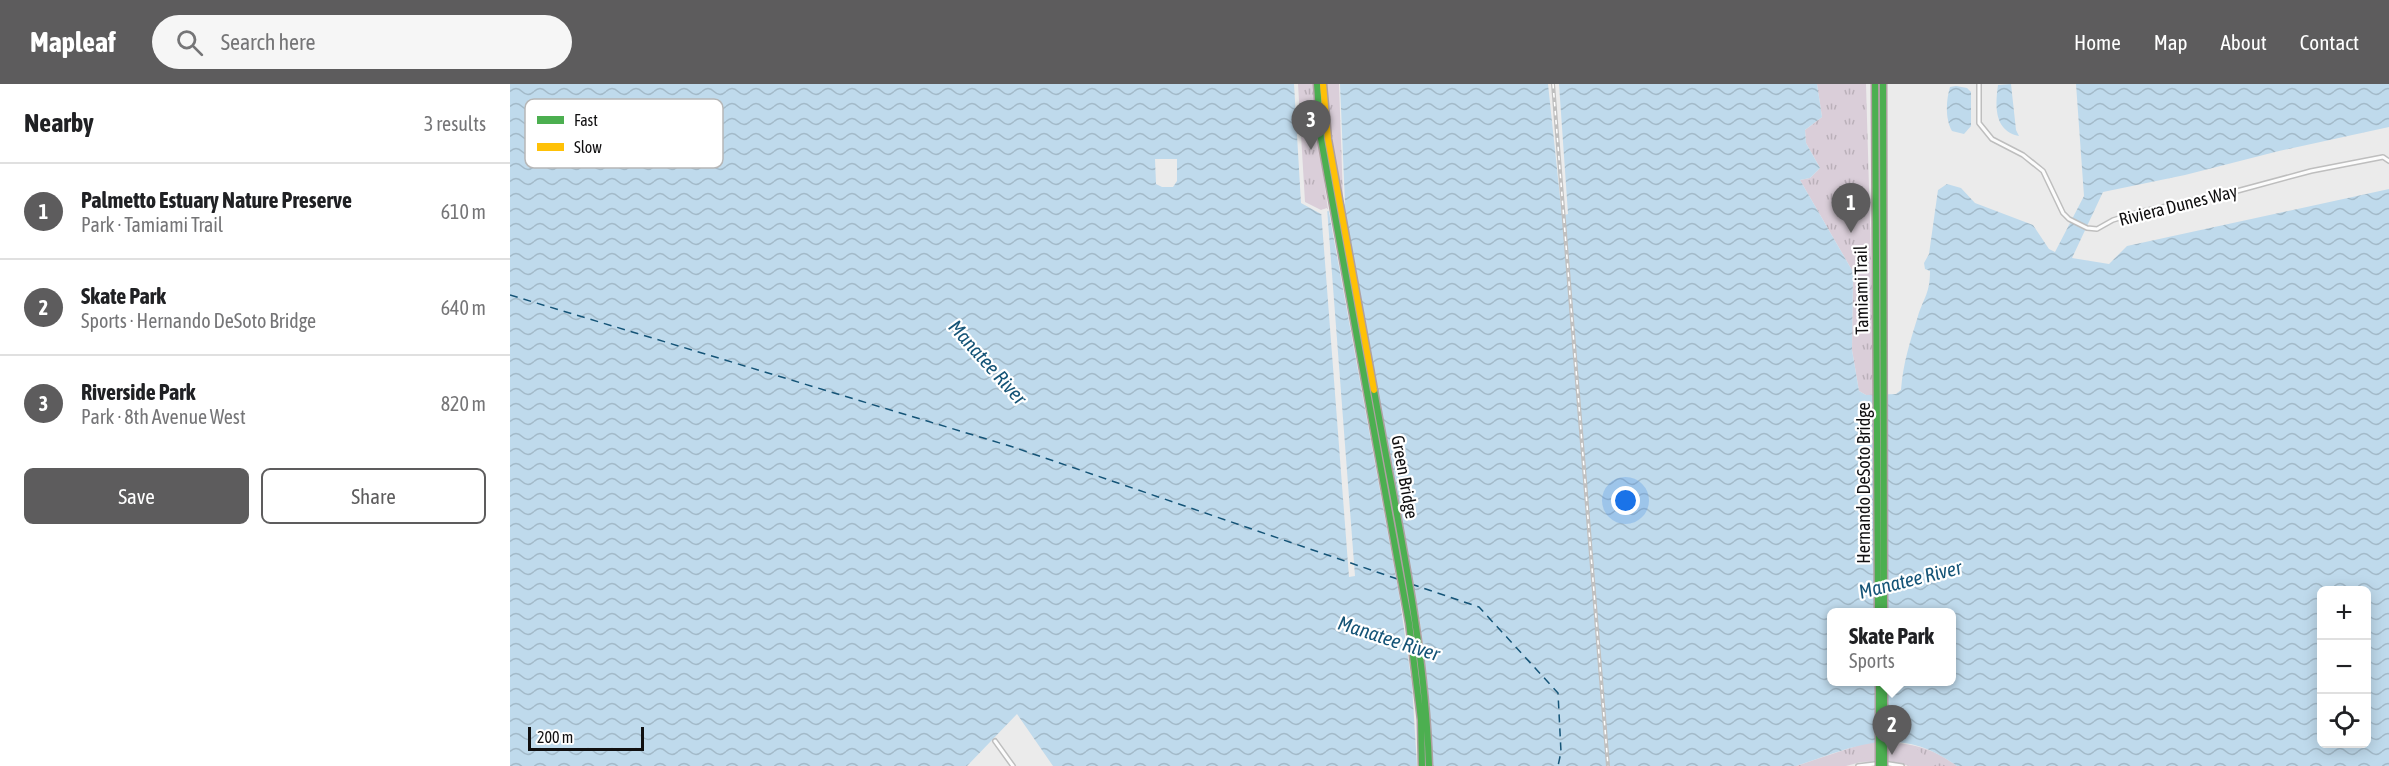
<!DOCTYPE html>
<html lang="en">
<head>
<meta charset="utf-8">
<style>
  :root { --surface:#fff; --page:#f6f6f6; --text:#202124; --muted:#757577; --line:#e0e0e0; --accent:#5d5c5d }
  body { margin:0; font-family:"Asap Condensed",sans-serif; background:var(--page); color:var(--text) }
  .controls { position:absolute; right:18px; bottom:18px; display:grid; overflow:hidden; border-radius:9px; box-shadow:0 3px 15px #0003 }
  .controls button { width:54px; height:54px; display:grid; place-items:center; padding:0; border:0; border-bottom:2px solid var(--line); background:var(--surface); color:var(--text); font:30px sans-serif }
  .scale { position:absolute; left:18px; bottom:15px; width:116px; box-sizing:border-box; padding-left:6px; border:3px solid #100f10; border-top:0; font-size:16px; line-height:21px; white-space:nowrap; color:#100f10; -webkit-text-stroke:4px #fff; paint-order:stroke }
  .you { position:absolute; left:1116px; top:417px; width:21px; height:21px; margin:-15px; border:4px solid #fff; border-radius:50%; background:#1a73e8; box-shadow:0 0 0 9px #1a73e833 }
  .badge { display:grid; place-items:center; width:39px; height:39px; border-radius:50%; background:var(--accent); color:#fff; font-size:20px; font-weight:700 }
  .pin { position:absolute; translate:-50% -50px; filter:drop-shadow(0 2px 3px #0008) }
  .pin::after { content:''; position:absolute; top:32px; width:21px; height:18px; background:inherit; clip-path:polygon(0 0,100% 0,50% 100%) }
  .popup { position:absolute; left:1317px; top:524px; width:129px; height:78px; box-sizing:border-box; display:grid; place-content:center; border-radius:9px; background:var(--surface); filter:drop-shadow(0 2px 4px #0005); font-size:20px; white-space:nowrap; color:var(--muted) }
  .popup b { font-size:22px; color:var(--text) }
  .popup::after { content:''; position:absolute; left:50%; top:100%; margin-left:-12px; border:12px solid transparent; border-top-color:var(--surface) }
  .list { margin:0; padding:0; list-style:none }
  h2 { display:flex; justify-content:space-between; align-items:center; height:78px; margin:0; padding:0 24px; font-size:26px }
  h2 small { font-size:20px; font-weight:400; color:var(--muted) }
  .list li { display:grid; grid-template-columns:39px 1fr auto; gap:18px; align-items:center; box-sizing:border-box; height:96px; padding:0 24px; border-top:2px solid var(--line) }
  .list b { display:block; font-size:22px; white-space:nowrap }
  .list p { margin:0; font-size:20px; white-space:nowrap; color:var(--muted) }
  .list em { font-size:20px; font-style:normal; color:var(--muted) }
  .actions { display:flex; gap:12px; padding:18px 24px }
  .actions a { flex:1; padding:14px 0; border:2px solid var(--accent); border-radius:9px; text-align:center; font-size:21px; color:var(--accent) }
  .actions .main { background:var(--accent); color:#fff }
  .icon { flex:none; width:33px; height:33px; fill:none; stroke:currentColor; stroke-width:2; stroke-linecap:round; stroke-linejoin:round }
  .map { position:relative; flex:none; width:1879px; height:682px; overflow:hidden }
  header { display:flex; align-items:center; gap:36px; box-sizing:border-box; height:84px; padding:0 30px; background:var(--accent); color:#fff }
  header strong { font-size:28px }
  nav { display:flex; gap:33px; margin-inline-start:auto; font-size:21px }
  .search { width:420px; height:54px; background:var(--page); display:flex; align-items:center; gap:15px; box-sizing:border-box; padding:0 21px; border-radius:33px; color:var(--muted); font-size:22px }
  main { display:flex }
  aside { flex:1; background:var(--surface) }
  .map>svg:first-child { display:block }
</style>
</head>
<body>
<header>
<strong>Mapleaf</strong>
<div class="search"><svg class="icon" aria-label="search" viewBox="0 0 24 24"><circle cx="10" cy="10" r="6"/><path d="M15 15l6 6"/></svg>Search here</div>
<nav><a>Home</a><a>Map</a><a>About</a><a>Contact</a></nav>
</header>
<main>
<aside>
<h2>Nearby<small>3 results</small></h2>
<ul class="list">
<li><span class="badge">1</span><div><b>Palmetto Estuary Nature Preserve</b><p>Park · Tamiami Trail</p></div><em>610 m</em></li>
<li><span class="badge">2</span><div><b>Skate Park</b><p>Sports · Hernando DeSoto Bridge</p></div><em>640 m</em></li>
<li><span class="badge">3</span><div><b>Riverside Park</b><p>Park · 8th Avenue West</p></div><em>820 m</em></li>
</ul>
<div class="actions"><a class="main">Save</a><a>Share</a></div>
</aside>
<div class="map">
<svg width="1879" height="682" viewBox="0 0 1879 682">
  <defs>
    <pattern id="grass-tufts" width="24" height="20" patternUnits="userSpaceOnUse" patternTransform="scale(1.5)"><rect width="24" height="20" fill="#daced9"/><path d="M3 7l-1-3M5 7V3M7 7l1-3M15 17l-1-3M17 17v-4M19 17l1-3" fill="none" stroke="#bab0b9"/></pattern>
    <pattern id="water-waves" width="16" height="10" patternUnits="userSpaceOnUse" patternTransform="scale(1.5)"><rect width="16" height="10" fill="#bfdaec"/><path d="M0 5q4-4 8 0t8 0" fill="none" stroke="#a3bac9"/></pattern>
  </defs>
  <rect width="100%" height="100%" fill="#ebebeb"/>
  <path fill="url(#grass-tufts)" d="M788,0H804L807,48L818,125L811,126L795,118Z
    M815,0H829L833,114L830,115L820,55Z
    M1307,0H1356L1365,311H1356L1349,307L1342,266L1343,188L1290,96L1300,94L1310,84L1296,59L1295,46L1312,33Z
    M1358,658C1394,658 1417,660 1447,682H1400L1379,677L1351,678L1336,682H1286Z"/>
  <path fill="#daced9" d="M1391,662L1408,666L1414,671V676L1409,680L1383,671L1379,674L1351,673L1348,668L1357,664Z
    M1338,669L1342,674L1340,679L1332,682H1303Z"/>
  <path fill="url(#water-waves)" fill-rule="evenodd" d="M0,0H784L791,119L811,130L835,120L830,0H1038L1052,132L1058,130L1049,0H1307L1312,33L1295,46L1296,59L1310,84L1300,94L1290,96L1343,188L1342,266L1349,307L1356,311L1386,310L1391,306C1393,279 1400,258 1408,232C1414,213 1420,209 1420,187L1415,185L1414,179L1419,170L1428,106L1437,100L1451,104L1465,119L1523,141L1539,165L1545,168L1574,112L1566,0H1879V43L1769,67L1675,91L1593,108L1562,174L1599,180L1617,162L1879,105V682H1447C1388,639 1346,662 1286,682H543L507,630L457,682H0ZM1812,506H1856V660H1812ZM1322,528H1442V598H1322Z
    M1501,0L1506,46L1509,52C1484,47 1485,22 1488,1Z
    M1446,2L1457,4L1461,8V42L1454,50L1442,47C1435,35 1436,16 1440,3Z"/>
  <path fill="#ebebeb" d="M645,75H667V97L663,103H652L646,100Z
    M832,112L910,538L919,615L923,682H907L902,601L889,510L818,123L832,118Z
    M817,124L845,492L839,493L811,126Z"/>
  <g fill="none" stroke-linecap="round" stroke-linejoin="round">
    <path stroke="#155477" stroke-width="1.5" stroke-dasharray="8 6" stroke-linecap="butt" d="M0,211L503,363L896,498
      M901,500L969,523L1048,609L1051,668L1048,682"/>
    <g stroke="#bebebe" stroke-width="6">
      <path id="street" d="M1469,0V39L1482,55L1513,71L1533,87L1553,129L1559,135L1577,144L1587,145L1603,136L1629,128L1727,107L1801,87L1873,73L1879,77
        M485,657L503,682
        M1348,682L1373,679L1392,682"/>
    </g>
    <g stroke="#afa1a2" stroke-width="9">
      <path id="fast" d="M807,0L811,55L899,539L911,636L912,682
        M1365,0L1368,528
        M1373,0L1374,528
        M864,306C886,431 915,555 919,682"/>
    </g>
    <g stroke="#afa1a2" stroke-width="9">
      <path id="slow" d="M813,0L818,55L864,306"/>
    </g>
    <use href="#street" stroke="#fcfcfc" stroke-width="3"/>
    <use href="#fast" stroke="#4caf50" stroke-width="6"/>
    <use href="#slow" stroke="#ffc107" stroke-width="6"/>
    <g stroke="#c0c0c0" stroke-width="4">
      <path id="rail" d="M1043,0L1098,682"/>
    </g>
    <use href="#rail" stroke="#fff" stroke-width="1.5" stroke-dasharray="4.5" stroke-linecap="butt"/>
    <g stroke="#afa1a2" stroke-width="9" stroke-linecap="butt">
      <path id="fast-bridge" d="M1369,598V682
        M1374,598V682"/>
    </g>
    <use href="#fast-bridge" stroke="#4caf50" stroke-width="6"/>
  </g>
  <g text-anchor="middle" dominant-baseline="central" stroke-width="4.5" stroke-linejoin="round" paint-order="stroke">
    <g font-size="18" fill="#100f10" stroke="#fff">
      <text transform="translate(1668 121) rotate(-14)">Riviera Dunes Way</text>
      <text transform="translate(1351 206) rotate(-91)">Tamiami Trail</text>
      <text transform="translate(895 393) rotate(80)">Green Bridge</text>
      <text transform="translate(1353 399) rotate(-90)">Hernando DeSoto Bridge</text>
    </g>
    <g font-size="20" font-style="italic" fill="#155477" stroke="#fff">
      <text transform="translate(478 278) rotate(48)">Manatee River</text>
      <text transform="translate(1400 495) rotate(-14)">Manatee River</text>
      <text transform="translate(879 554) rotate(18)">Manatee River</text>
    </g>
  </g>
  <rect x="15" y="15" width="198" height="69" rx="9" fill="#fff" stroke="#b7b7b7" stroke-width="1.5"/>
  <rect x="27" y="32" width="27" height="8" fill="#4caf50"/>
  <rect x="27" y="59" width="27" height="8" fill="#ffc107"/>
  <g font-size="16" fill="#100f10">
    <text x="64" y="42">Fast</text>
    <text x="64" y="69">Slow</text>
  </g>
</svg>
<div class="controls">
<button>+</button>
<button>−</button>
<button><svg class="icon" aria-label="locate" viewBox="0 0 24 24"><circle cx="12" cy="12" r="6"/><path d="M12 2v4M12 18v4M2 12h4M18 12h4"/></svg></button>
</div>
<div class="scale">200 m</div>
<div class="you"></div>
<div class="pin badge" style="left:1341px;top:149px">1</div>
<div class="pin badge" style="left:1382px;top:671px">2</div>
<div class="popup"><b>Skate Park</b>Sports</div>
<div class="pin badge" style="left:801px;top:66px">3</div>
</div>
</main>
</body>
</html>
